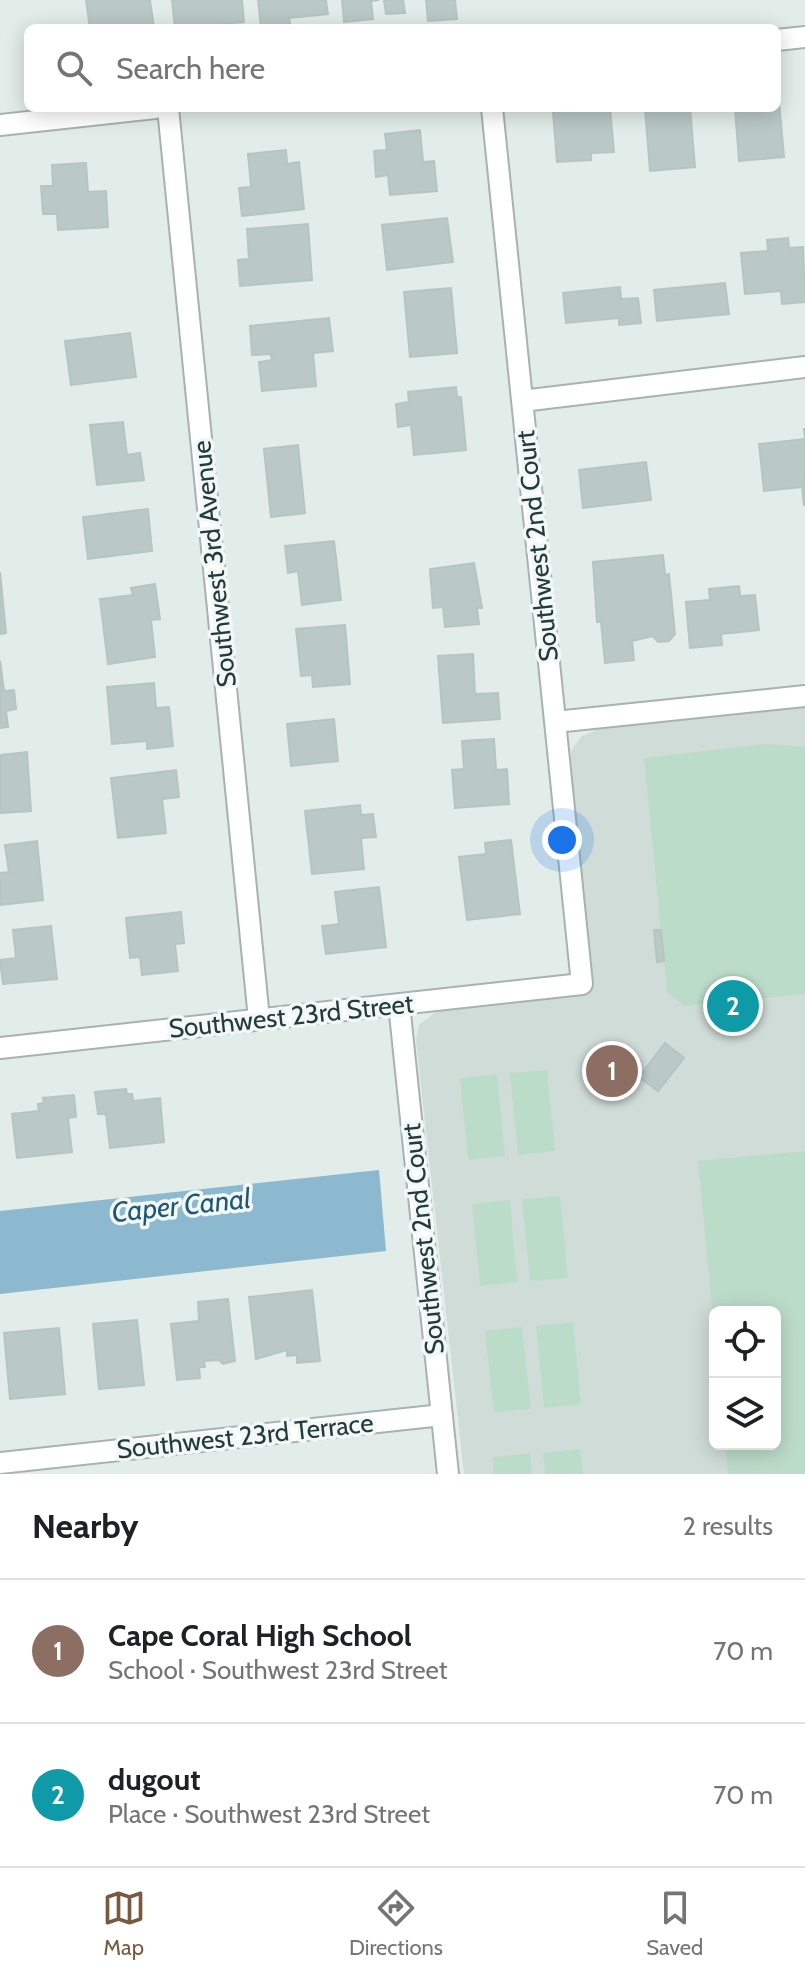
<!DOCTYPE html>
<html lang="en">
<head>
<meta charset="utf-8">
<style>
  :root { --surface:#fff; --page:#f2f2f2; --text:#202124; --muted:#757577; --line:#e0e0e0; --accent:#7c583f }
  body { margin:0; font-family:Cabin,sans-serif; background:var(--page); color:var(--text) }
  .controls { position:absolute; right:24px; bottom:24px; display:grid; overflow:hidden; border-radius:12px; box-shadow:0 4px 20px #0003 }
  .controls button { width:72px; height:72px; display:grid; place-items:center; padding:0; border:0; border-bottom:2px solid var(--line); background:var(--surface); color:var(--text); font:40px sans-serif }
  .you { position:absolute; left:562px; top:840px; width:28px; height:28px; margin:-20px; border:6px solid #fff; border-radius:50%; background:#1a73e8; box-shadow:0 0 0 12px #1a73e833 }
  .badge { display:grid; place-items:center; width:52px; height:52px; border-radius:50%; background:var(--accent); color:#fff; font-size:26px; font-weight:700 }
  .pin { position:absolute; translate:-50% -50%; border:4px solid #fff; box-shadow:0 2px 8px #0006 }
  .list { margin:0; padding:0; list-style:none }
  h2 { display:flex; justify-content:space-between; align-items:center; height:104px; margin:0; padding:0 32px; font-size:34px }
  h2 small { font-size:26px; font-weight:400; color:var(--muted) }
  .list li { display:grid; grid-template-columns:52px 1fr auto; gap:24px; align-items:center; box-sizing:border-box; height:144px; padding:0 32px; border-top:2px solid var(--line) }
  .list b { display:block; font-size:30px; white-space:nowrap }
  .list p { margin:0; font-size:26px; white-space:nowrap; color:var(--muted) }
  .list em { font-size:26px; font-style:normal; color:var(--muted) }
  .icon { flex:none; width:44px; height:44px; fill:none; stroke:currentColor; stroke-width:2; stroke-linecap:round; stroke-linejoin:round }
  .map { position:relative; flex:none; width:805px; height:1474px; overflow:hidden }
  .search { position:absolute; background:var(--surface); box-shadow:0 4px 20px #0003; left:24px; right:24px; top:24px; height:88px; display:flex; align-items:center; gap:20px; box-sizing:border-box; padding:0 28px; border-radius:12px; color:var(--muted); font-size:30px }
  .sheet { height:392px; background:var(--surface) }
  nav { display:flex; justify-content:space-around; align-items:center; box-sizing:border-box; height:112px; border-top:2px solid var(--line); background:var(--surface); font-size:22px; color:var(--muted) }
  nav a { display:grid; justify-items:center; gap:4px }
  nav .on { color:var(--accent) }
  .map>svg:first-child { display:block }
</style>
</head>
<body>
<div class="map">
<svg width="805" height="1474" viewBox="0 0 805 1474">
  <rect width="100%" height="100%" fill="#e2ece9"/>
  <path fill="#d0dcd8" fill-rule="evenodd" d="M805,706V1474H464L416,1040L419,1025L441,1008L590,993L568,768L572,749L582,736L599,729ZM715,1312H775V1444H715Z"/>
  <path fill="#bcdcca" d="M766,744L805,747V994L684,1006L667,992L644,758Z
    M547,1070L555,1151L518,1155L510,1073Z
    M497,1074L505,1156L468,1160L460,1078Z
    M805,1151V1474H728L725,1444H775V1312H715V1337L698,1161Z
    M560,1196L568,1278L530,1281L522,1199Z
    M510,1200L517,1282L480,1286L472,1204Z
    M573,1322L581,1404L544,1408L536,1326Z
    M522,1327L531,1409L494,1412L485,1331Z
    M580,1449L583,1474H545L543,1453Z
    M530,1453L532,1474H494L493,1457Z"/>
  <path fill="#8cb9cf" d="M379,1170L386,1251L0,1294V1211Z"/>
  <path fill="#bac9c6" stroke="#b5c5c1" stroke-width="2" d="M86,0H150L154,28H90Z
    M172,0H242L244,22L175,28Z
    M258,0H326L328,14L289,18L291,28H261Z
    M342,0H379L371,1L373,19L344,22Z
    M384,0H403L405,13L386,14Z
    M426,0H455L457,19L428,21Z
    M778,90L784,157L739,161L735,108H777Z
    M610,108L614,152L591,153V160L557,162L553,112Z
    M645,108H690L695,167L650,171Z
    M420,130L423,162L434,161L437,191L390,195L388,175L376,177L374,151L387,150L385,134Z
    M286,150L287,164L299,162L304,209L242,216L239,188L251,187L248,154Z
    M86,163L88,192L106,191L108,227L58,230L57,214H43L41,186H53L52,165Z
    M447,218L453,262L387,270L382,225Z
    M308,224L312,280L240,286L238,260L249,259L247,229Z
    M788,238L789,248L803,247L805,302L782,304L781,291L745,294L741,253L768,251L767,240Z
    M725,283L729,314L657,321L654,290Z
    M620,287L621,299L638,298L641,323L619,325V318L566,323L563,293Z
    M451,288L457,353L410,357L404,292Z
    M329,318L333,351L313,353L316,386L262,391L259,362L272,360L271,354L252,355L250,326Z
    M130,333L136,377L71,385L65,341Z
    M456,387L457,397H461L466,450L414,455L411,425L398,427L396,404L409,402L408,392Z
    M123,422L127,455L140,453L144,480L97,485L90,425Z
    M804,429H805L804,506L802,487L764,491L759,444L805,439Z
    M298,445L305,513L271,517L264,449Z
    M646,462L651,500L583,508L579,470Z
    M148,509L152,551L88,559L83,517Z
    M334,541L341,600L302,605L298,571L288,573L285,546Z
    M663,555L665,575L669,574L675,634L669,641L658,642L653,636L632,641L634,660L605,663L601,622H597L593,562Z
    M474,563L482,608H477L479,624L445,627L443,607L433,608L430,569Z
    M0,572L6,633L0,634Z
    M155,584L160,619L151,620L155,657L108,664L100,599L133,595L131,588Z
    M739,586L740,596L755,595L759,630L721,634L722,645L690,648L686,602L710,600L709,589Z
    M345,625L350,684L313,687L312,675L301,676L296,629Z
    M473,654L475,694L498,693L500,719L443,723L438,656Z
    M0,661L4,691L14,690L16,709L6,711L8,727L0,728Z
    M154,683L156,708L169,707L173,746L147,749V741L112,744L107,687Z
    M334,719L338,761L291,766L287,724Z
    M494,739L496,770L507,769L509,804L455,808L452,770L464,769L462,741Z
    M27,752L31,811L0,813V755Z
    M176,770L179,797L162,799L166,833L118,838L111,778Z
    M360,805L361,815L373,814L376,837L361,838L364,869L312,874L305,811Z
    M511,840L520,914L467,920L459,857L486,854L485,843Z
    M37,841L43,900L0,905V873L9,872L5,845Z
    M379,887L386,947L326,954L322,926L339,924L335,892Z
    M181,912L184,943L175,944L178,971L142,975L140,957L130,958L126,918Z
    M51,926L57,979L3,984L0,960L16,958L13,930Z
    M654,930H661L664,961L657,962Z
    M749,1000L750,1008L716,1012L715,1003Z
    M665,1043L684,1058L658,1091L639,1077Z
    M126,1089L127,1094H132L133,1101L160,1098L164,1142L110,1148L106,1114H98L95,1092Z
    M74,1095L76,1117L68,1118L72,1152L17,1158L12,1114L39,1111L38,1104L44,1103L43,1098Z
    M312,1290L320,1361L297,1363V1355L287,1356V1350L256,1359L249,1297Z
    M228,1299L235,1361L223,1364L219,1360L204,1361L205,1367H199L200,1378L177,1380L171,1324L199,1321L198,1302Z
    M137,1320L144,1385L99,1389L93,1324Z
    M59,1328L65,1394L10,1399L4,1333Z"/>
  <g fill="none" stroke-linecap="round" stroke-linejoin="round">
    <g stroke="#a5b4b1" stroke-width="24">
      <path id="minor" d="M777,40L805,37
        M168,108L259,1019
        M0,125L155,108
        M522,401L805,367
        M555,722L805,696
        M399,1004L448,1474
        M0,1048L582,984L492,108
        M0,1463L442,1415"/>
    </g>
    <use href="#minor" stroke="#fff" stroke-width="20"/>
  </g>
  <g text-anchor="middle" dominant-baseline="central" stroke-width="7" stroke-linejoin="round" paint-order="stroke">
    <g font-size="26" fill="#233c3a" stroke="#f2f8f6">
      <text transform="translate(537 546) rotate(-96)">Southwest 2nd Court</text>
      <text transform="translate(214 564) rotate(-96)">Southwest 3rd Avenue</text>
      <text transform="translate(291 1016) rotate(-6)">Southwest 23rd Street</text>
      <text transform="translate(423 1239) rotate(-96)">Southwest 2nd Court</text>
      <text transform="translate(245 1436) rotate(-6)">Southwest 23rd Terrace</text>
    </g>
    <g font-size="28" font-style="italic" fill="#1f5876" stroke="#f2f8f6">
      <text transform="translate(181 1205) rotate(-6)">Caper Canal</text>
    </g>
  </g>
</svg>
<div class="controls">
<button><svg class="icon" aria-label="locate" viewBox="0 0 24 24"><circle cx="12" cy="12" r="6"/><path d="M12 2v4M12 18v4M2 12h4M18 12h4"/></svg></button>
<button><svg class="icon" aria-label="layers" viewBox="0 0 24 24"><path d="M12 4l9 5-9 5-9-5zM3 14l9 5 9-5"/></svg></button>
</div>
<div class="you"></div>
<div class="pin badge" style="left:612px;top:1071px;background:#8d6e63">1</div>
<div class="pin badge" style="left:733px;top:1006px;background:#0f9aa8">2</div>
<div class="search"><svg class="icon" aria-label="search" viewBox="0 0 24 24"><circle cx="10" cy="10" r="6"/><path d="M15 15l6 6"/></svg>Search here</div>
</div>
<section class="sheet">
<h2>Nearby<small>2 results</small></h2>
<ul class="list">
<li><span class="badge" style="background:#8d6e63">1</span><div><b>Cape Coral High School</b><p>School · Southwest 23rd Street</p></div><em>70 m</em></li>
<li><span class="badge" style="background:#0f9aa8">2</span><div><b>dugout</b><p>Place · Southwest 23rd Street</p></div><em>70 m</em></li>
</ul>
</section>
<nav>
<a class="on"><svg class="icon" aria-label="map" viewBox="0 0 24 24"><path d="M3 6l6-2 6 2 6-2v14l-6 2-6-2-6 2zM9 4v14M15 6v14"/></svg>Map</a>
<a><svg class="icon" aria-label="directions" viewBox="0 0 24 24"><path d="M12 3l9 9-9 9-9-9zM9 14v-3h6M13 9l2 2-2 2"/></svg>Directions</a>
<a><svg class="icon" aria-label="saved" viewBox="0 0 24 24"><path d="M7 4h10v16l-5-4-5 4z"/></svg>Saved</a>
</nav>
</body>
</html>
